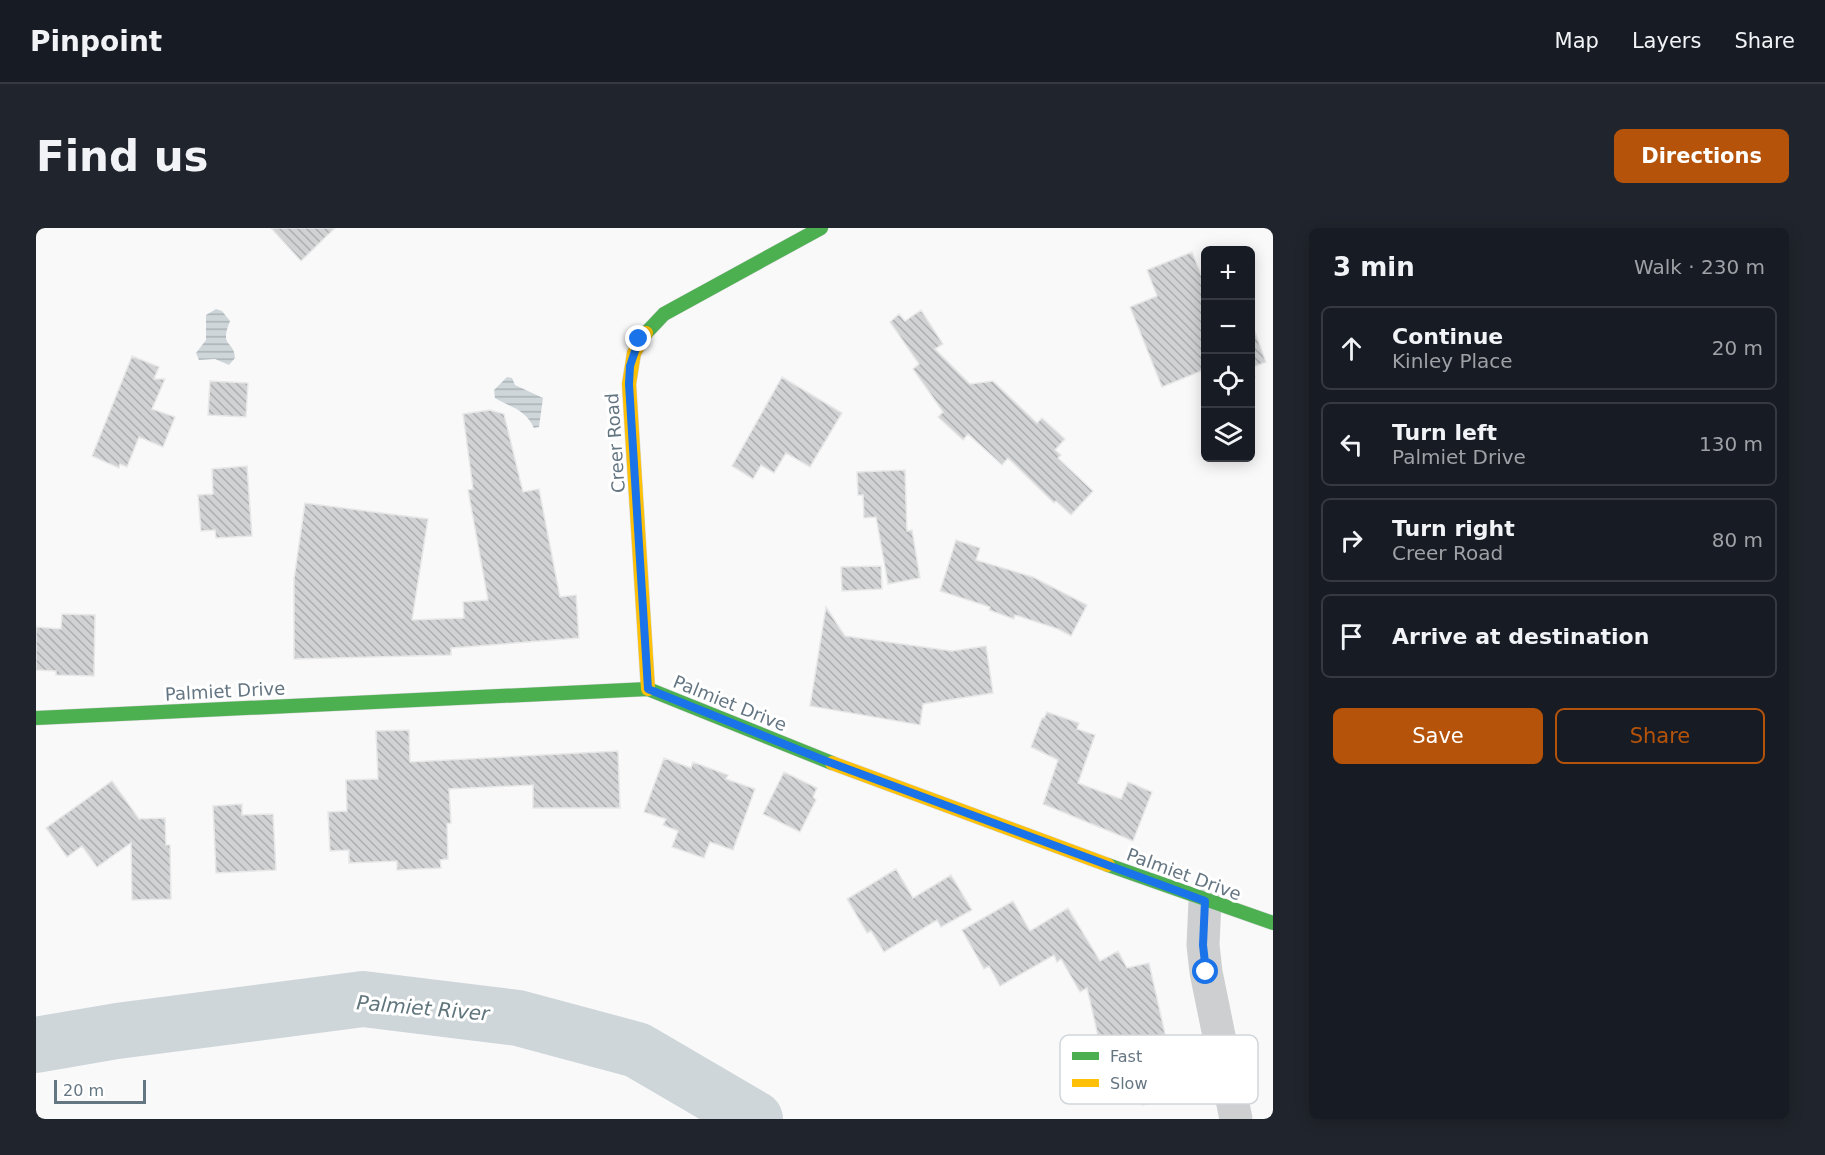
<!DOCTYPE html>
<html lang="en">
<head>
<meta charset="utf-8">
<style>
  :root { --surface:#171b24; --page:#20242c; --text:#f1f3f6; --muted:#9ea1a6; --line:#363941; --accent:#b45309 }
  body { margin:0; font-family:"DejaVu Sans",sans-serif; background:var(--page); color:var(--text) }
  .controls { position:absolute; right:18px; top:18px; display:grid; overflow:hidden; border-radius:9px; box-shadow:0 3px 15px #0003 }
  .controls button { width:54px; height:54px; display:grid; place-items:center; padding:0; border:0; border-bottom:2px solid var(--line); background:var(--surface); color:var(--text); font:30px sans-serif }
  .scale { position:absolute; left:18px; bottom:15px; width:92px; box-sizing:border-box; padding-left:6px; border:3px solid #657683; border-top:0; font-size:16px; line-height:21px; white-space:nowrap; color:#657683; -webkit-text-stroke:4px #fff; paint-order:stroke }
  .stop { position:absolute; width:18px; height:18px; margin:-14px; border:4px solid #1a73e8; border-radius:50%; background:#fff }
  .stop.end { background:#1a73e8; border-color:#fff; box-shadow:0 2px 6px #0008 }
  .list { margin:0; padding:0; list-style:none }
  h2 { display:flex; justify-content:space-between; align-items:center; height:78px; margin:0; padding:0 24px; font-size:26px }
  h2 small { font-size:20px; font-weight:400; color:var(--muted) }
  .list li { display:grid; grid-template-columns:39px 1fr auto; gap:18px; align-items:center; box-sizing:border-box; height:84px; margin:0 12px 12px; padding:0 12px; border:2px solid var(--line); border-radius:9px }
  .list b { display:block; font-size:22px; white-space:nowrap }
  .list p { margin:0; font-size:20px; white-space:nowrap; color:var(--muted) }
  .list em { font-size:20px; font-style:normal; color:var(--muted) }
  .actions { display:flex; gap:12px; padding:18px 24px }
  .actions a { flex:1; padding:14px 0; border:2px solid var(--accent); border-radius:9px; text-align:center; font-size:21px; color:var(--accent) }
  .actions .main { background:var(--accent); color:#fff }
  .icon { flex:none; width:33px; height:33px; fill:none; stroke:currentColor; stroke-width:2; stroke-linecap:round; stroke-linejoin:round }
  .map { position:relative; flex:none; width:1237px; height:891px; overflow:hidden; border-radius:9px }
  header { display:flex; align-items:center; gap:36px; box-sizing:border-box; height:84px; padding:0 30px; background:var(--surface); border-bottom:2px solid var(--line) }
  header strong { font-size:28px }
  nav { display:flex; gap:33px; margin-inline-start:auto; font-size:21px }
  .intro { display:flex; align-items:center; justify-content:space-between; box-sizing:border-box; height:144px; padding:0 36px }
  h1 { margin:0; font-size:42px }
  .button { padding:15px 27px; border-radius:9px; background:var(--accent); color:#fff; font-size:21px; font-weight:700 }
  main { display:flex; gap:36px; padding:0 36px }
  aside { flex:1; background:var(--surface); border-radius:9px; box-shadow:0 3px 15px #0003 }
  .map>svg:first-child { display:block }
</style>
</head>
<body>
<header>
<strong>Pinpoint</strong>
<nav><a>Map</a><a>Layers</a><a>Share</a></nav>
</header>
<div class="intro"><h1>Find us</h1><a class="button">Directions</a></div>
<main>
<div class="map">
<svg width="1237" height="891" viewBox="0 0 1237 891">
  <defs>
    <pattern id="water-rules" width="6" height="5" patternUnits="userSpaceOnUse" patternTransform="scale(1.5)"><rect width="6" height="5" fill="#ced6d9"/><path d="M0 2.5h6" fill="none" stroke="#abb2b5"/></pattern>
    <pattern id="building-back-hatch" width="6" height="6" patternUnits="userSpaceOnUse" patternTransform="scale(1.5)"><rect width="6" height="6" fill="#d0d2d3"/><path d="M-1 5l2 2M0 0l6 6M5-1l2 2" fill="none" stroke="#acafb1"/></pattern>
  </defs>
  <rect width="100%" height="100%" fill="#f9f9f9"/>
  <path fill="url(#water-rules)" d="M180,81L186,83L194,93C183,121 198,111 199,130L193,137L179,131L163,132L160,125L170,112V87Z
    M471,149L476,150L479,157L507,170L503,199L498,200C489,181 476,180 459,170L458,162Z"/>
  <g fill="none" stroke-linecap="round" stroke-linejoin="round">
    <path stroke="#ced6d9" stroke-width="56" d="M0,817L81,803L327,771L482,790L601,822L719,891"/>
  </g>
  <path fill="url(#building-back-hatch)" stroke="#e8e8e8" stroke-width="1.5" d="M235,0H299L265,33Z
    M1156,24L1170,59V141L1126,159L1094,79L1121,68L1111,42Z
    M885,82L907,116L899,121L934,156L957,153L1001,195L1006,190L1029,211L1019,222L1025,227L1022,230L1057,263L1035,287L1020,273L1018,275L972,230L966,237L932,206L927,212L902,189L907,184L877,141L883,136L854,94L863,86L869,93Z
    M1215,93L1230,134L1215,140L1219,149L1215,150Z
    M96,128L123,139L118,151H129L116,181L139,189L127,219L103,209L91,239L84,236L83,240L56,228Z
    M746,149L806,185L774,239L750,225L738,245L725,237L717,251L696,238Z
    M174,153L212,155L210,189L172,187Z
    M454,182L468,186L487,264L503,261L524,369L540,367L543,410L415,420V427L258,431V351L269,275L392,291L376,392L428,390L427,374L452,372L432,262L437,261L427,186Z
    M211,238L216,308L180,310L179,302L165,303L162,267L177,266L176,241Z
    M869,242L871,303L876,302L884,350L852,356L840,289L828,290L827,267H822L821,244Z
    M920,312L944,320L940,332L997,349L1051,377L1035,408L1022,401L979,387L978,391L953,382L954,379L904,363Z
    M845,338L846,361L806,363L805,339Z
    M790,379L809,408L916,423L950,418L957,465L887,476L884,497L774,478Z
    M26,386L59,387L58,448L20,447V443L0,442V399L25,401Z
    M1011,484L1043,495L1041,501L1059,507L1042,555L1085,571L1092,554L1116,564L1097,613L1007,576L1022,532L995,519L1006,490H1008Z
    M373,502L374,534L582,523L584,580H497V557L413,561L415,595L411,596L412,631L404,632L405,640L361,642V633L313,635V622L294,623L292,584L311,583L310,552L342,551L340,503Z
    M628,530L655,540L657,534L692,547L690,551L719,561L697,622L674,614L668,630L636,619L642,603L627,597L630,591L608,584Z
    M748,544L781,560L777,569L780,572L764,604L727,586Z
    M76,553L103,591L129,590L130,617H134L135,671L96,672L95,615L61,639L46,618L31,629L10,600Z
    M206,576V587L237,586L240,642L180,645L177,578Z
    M860,641L877,670L915,647L936,682L905,699L901,692L848,724L835,703L831,705L811,671Z
    M977,673L994,703L1032,680L1064,733L1082,723L1091,740L1113,735L1132,819L1128,820L1139,870L1106,877L1100,852L1089,855L1081,817L1065,821L1051,760L1044,764L1025,731L1021,734L1018,727L964,758L953,738L948,741L926,702Z"/>
  <g fill="none" stroke-linecap="round" stroke-linejoin="round">
    <g stroke="#d5d6d7" stroke-width="15">
      <path id="fast" d="M610,105L628,86L785,0
        M0,490L612,461L796,535
        M1072,637L1237,695"/>
    </g>
    <g stroke="#d5d6d7" stroke-width="15">
      <path id="slow" d="M610,105L598,125L593,156L612,461
        M796,535L1072,637"/>
    </g>
    <path stroke="#cecfd0" stroke-width="33" d="M1169,673L1167,717L1170,744L1200,891"/>
    <use href="#fast" stroke="#4caf50" stroke-width="14"/>
    <use href="#slow" stroke="#ffc107" stroke-width="14"/>
  </g>
  <g fill="none" stroke-linecap="round" stroke-linejoin="round">
    <path stroke="#1a73e8" stroke-width="8" d="M603,111L594,138L593,156L612,461L790,533L1169,673L1167,717L1170,744"/>
  </g>
  <g text-anchor="middle" dominant-baseline="central" stroke-width="6" stroke-linejoin="round" paint-order="stroke">
    <g font-size="18" fill="#657683" stroke="#fff">
      <text transform="translate(579 215) rotate(-94)">Creer Road</text>
      <text transform="translate(189 463) rotate(-3)">Palmiet Drive</text>
      <text transform="translate(694 475) rotate(22)">Palmiet Drive</text>
      <text transform="translate(1148 646) rotate(20)">Palmiet Drive</text>
    </g>
    <g font-size="20" font-style="italic" fill="#60757c" stroke="#fff">
      <text transform="translate(387 780) rotate(5)">Palmiet River</text>
    </g>
  </g>
  <rect x="1024" y="807" width="198" height="69" rx="9" fill="#fff" stroke="#d1d6da" stroke-width="1.5"/>
  <rect x="1036" y="824" width="27" height="8" fill="#4caf50"/>
  <rect x="1036" y="851" width="27" height="8" fill="#ffc107"/>
  <g font-size="16" fill="#657683">
    <text x="1074" y="834">Fast</text>
    <text x="1074" y="861">Slow</text>
  </g>
</svg>
<div class="controls">
<button>+</button>
<button>−</button>
<button><svg class="icon" aria-label="locate" viewBox="0 0 24 24"><circle cx="12" cy="12" r="6"/><path d="M12 2v4M12 18v4M2 12h4M18 12h4"/></svg></button>
<button><svg class="icon" aria-label="layers" viewBox="0 0 24 24"><path d="M12 4l9 5-9 5-9-5zM3 14l9 5 9-5"/></svg></button>
</div>
<div class="scale">20 m</div>
<div class="stop" style="left:1170px;top:744px"></div>
<div class="stop end" style="left:603px;top:111px"></div>
</div>
<aside>
<h2>3 min<small>Walk · 230 m</small></h2>
<ul class="list">
<li><svg class="icon" aria-label="ahead" viewBox="0 0 24 24"><path d="M12 20V5M6 11l6-6 6 6"/></svg><div><b>Continue</b><p>Kinley Place</p></div><em>20 m</em></li>
<li><svg class="icon" aria-label="left" viewBox="0 0 24 24"><path d="M17 20v-9H6M10 6l-5 5 5 5"/></svg><div><b>Turn left</b><p>Palmiet Drive</p></div><em>130 m</em></li>
<li><svg class="icon" aria-label="right" viewBox="0 0 24 24"><path d="M7 20v-9h11M14 6l5 5-5 5"/></svg><div><b>Turn right</b><p>Creer Road</p></div><em>80 m</em></li>
<li><svg class="icon" aria-label="arrive" viewBox="0 0 24 24"><path d="M6 21V4h12l-3 4 3 4H6"/></svg><div><b>Arrive at destination</b></div></li>
</ul>
<div class="actions"><a class="main">Save</a><a>Share</a></div>
</aside>
</main>
</body>
</html>
